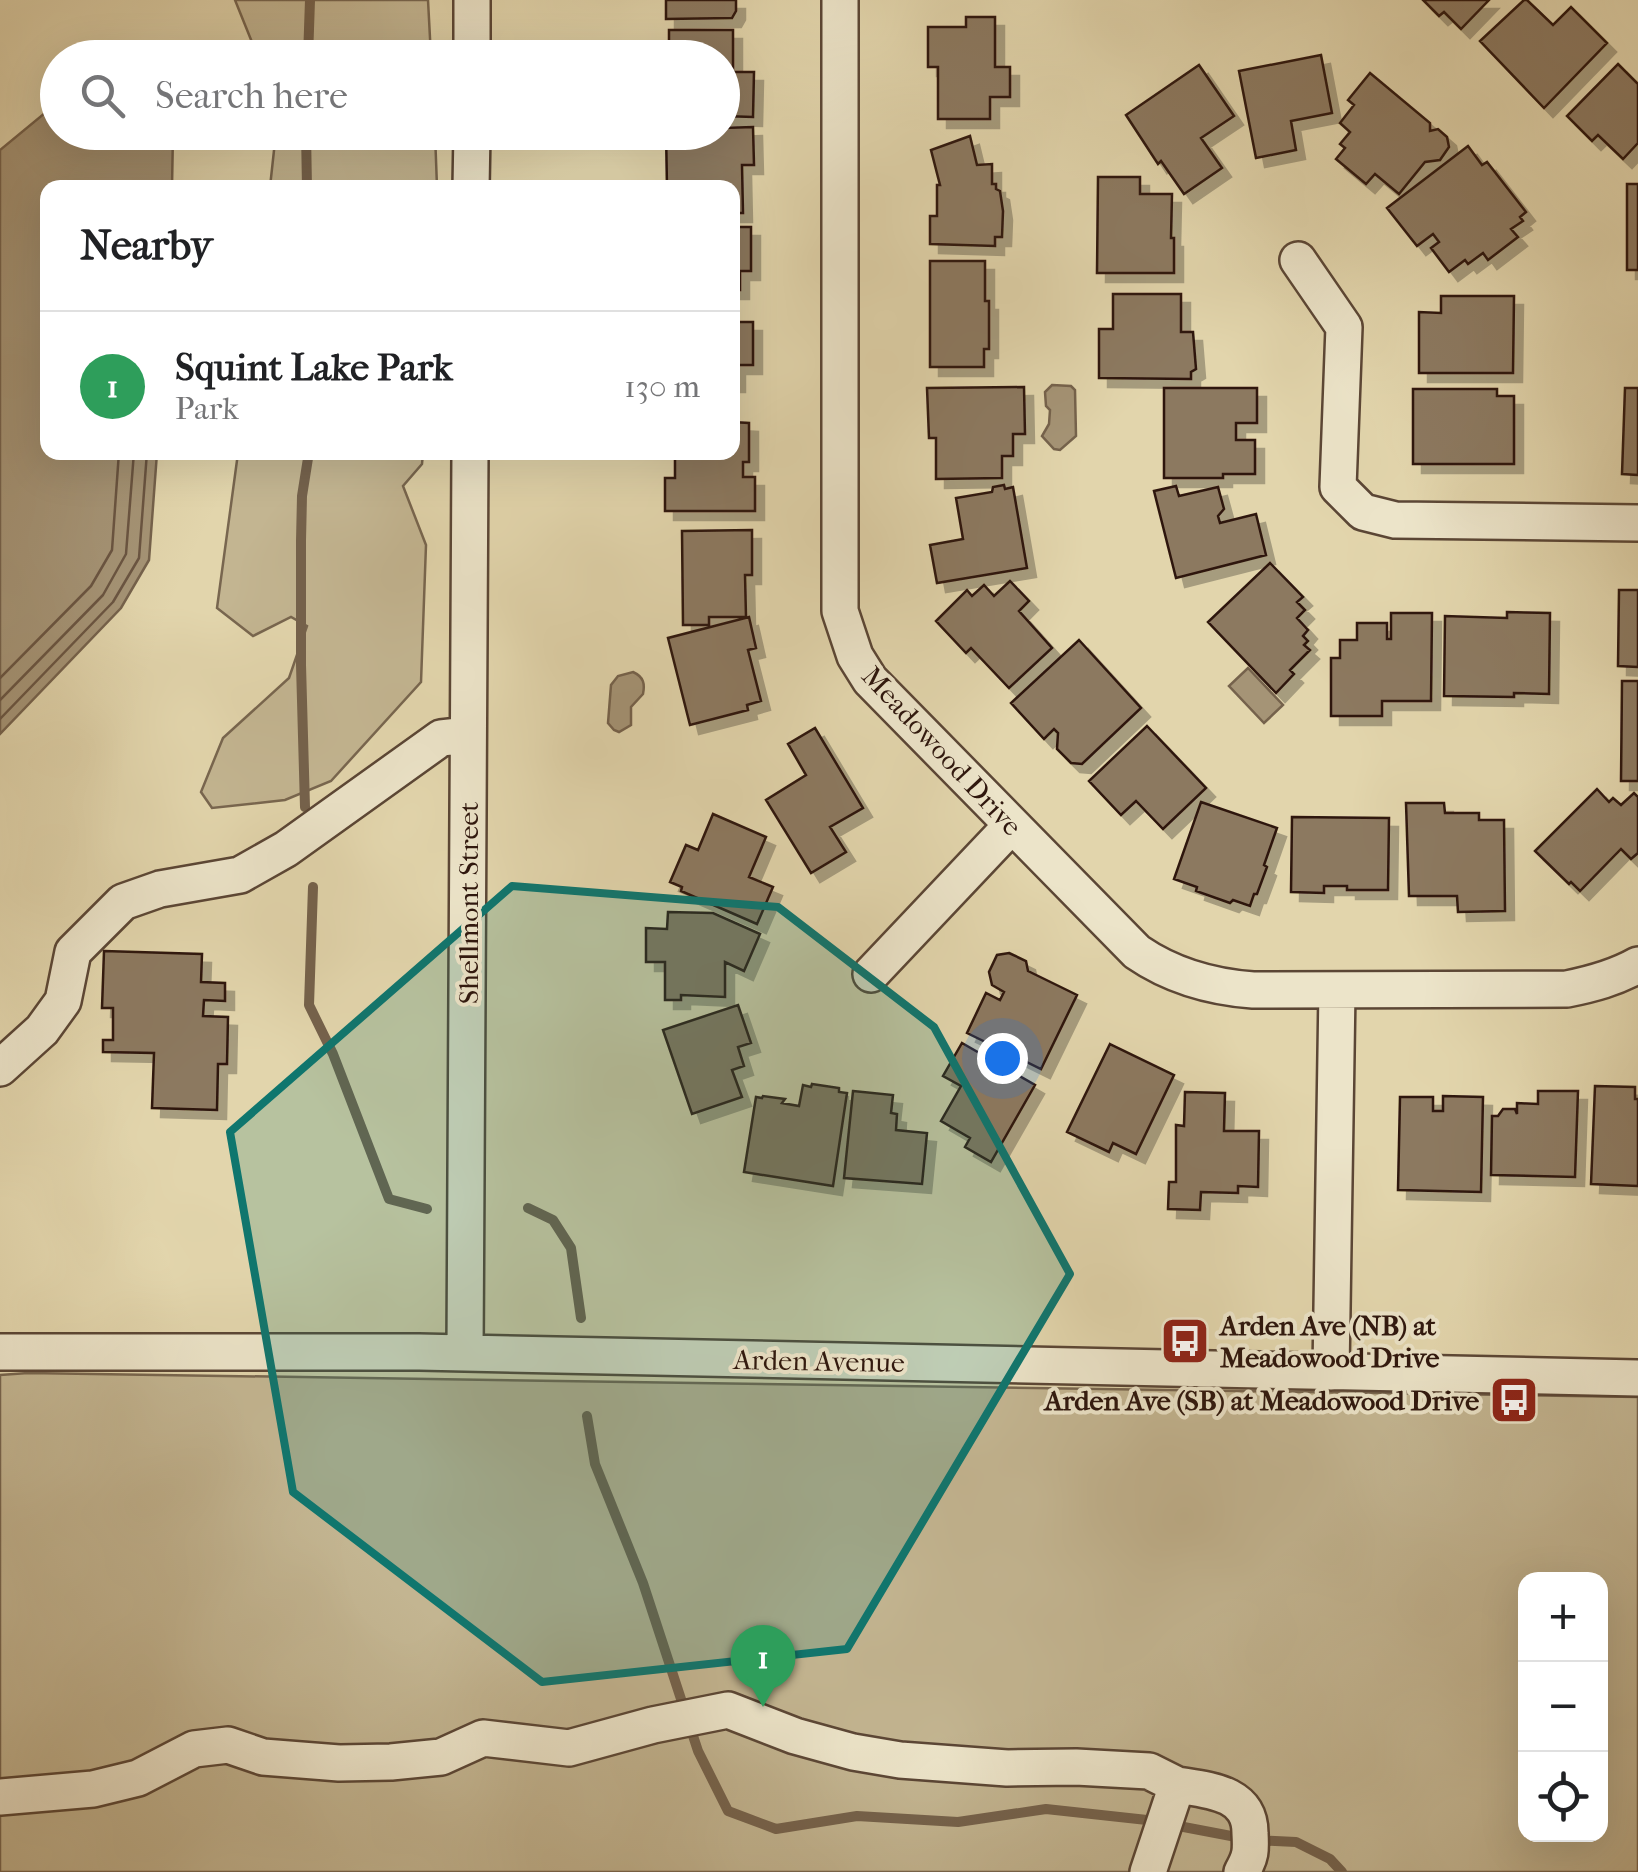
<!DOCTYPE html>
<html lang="en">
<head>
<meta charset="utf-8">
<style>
  :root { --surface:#fff; --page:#f2f2f2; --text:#202124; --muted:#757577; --line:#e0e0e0; --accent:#b45309 }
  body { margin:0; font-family:"IM FELL French Canon",serif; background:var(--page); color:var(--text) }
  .controls { position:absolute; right:30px; bottom:30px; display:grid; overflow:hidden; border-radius:20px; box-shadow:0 10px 40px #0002 }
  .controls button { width:90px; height:90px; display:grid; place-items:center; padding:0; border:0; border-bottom:2px solid var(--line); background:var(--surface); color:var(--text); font:50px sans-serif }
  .you { position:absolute; left:1002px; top:1058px; width:35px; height:35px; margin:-25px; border:8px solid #fff; border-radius:50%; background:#1a73e8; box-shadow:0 0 0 15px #1a73e833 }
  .badge { display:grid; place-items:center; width:65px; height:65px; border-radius:50%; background:var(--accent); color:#fff; font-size:32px; font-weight:700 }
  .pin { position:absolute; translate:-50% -82px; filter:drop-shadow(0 2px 5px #0008) }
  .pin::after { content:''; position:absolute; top:52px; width:35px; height:30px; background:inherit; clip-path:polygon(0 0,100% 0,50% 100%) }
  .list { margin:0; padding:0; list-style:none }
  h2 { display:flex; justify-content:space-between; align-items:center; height:130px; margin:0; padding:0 40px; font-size:42px }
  h2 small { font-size:32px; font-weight:400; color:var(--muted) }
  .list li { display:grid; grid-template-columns:65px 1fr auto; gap:30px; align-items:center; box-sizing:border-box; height:150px; padding:0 40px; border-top:2px solid var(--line) }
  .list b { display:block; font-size:38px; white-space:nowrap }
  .list p { margin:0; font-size:32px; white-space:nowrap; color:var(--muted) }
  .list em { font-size:32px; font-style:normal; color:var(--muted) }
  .icon { flex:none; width:55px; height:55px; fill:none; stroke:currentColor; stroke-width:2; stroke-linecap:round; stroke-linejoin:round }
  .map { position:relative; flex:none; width:1638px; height:1872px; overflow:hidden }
  .search { position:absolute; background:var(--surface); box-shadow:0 10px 40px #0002; left:40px; top:40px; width:700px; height:110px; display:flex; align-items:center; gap:25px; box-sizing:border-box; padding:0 35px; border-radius:55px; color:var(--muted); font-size:38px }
  .panel { position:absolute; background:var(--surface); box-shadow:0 10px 40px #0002; left:40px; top:180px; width:700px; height:280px; border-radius:20px }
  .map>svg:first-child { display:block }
</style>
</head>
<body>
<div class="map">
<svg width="1638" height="1872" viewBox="0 0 1638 1872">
  <defs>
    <filter id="shadow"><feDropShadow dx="9" dy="9" stdDeviation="0" flood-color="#0004"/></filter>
  </defs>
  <rect width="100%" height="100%" fill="#e2d5ac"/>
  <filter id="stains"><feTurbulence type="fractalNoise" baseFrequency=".002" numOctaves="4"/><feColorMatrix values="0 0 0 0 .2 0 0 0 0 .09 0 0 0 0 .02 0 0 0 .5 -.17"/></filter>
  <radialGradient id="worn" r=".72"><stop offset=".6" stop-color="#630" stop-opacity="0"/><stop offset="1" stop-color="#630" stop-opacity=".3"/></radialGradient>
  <path fill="#c3b591" stroke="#78664f" stroke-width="2.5" fill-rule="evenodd" d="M235,0H428L431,57H258Z
    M276,132L435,133L437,187H270Z
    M238,453H423L422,464L403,486L426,545L421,682L331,781L285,800L212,808L201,792L223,738L289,678L307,626L291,617L253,636L217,608Z
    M28,1373L1638,1397V1872H0V1375ZM1526,1580H1600V1834H1526Z"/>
  <path fill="#a59476" stroke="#75624c" stroke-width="2.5" d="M57,103L58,132L173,133L172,187L48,188V452L157,453L149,560L121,608L0,734V150Z
    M1052,385L1071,386L1075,390L1076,436L1060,450L1054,449L1042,436L1049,424L1050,410L1046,406L1045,392Z
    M1248,668L1283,705L1264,723L1229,686Z
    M633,672C644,677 645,684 643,694L631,707V725L619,732L614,730L608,723L611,685L618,676Z"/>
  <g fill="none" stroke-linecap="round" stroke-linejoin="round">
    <path stroke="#6a5542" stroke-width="2.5" d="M0,678L91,586L112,550L119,452
      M0,700L103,595L126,554L134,452
      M0,719L113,602L139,558L147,452"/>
    <path stroke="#75624c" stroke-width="10" d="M308,58L310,0
      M306,132L307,188
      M305,807L301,665V541L302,496L309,452
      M313,887L309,1005L333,1054L389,1199L427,1209
      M528,1208L553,1220L571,1248L581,1318
      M587,1416L595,1464L643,1583L698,1751L728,1811L776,1829L857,1816L958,1822L1046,1809L1147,1820L1252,1840L1296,1842L1330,1859L1342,1872"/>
  </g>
  <path fill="#8c7960" stroke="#2e160d" stroke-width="2.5" filter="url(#shadow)" d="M666,0H736V11L732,18L666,19Z
    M1423,0H1489L1461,29L1444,12L1439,16Z
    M1524,0H1527L1553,25L1571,7L1607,43L1544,108L1480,41Z
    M966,17H995V67H1010V97H990V119H938V67H928V27H966Z
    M669,30H733V72H754L753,117L722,116V58H669Z
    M1321,55L1332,113L1291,121L1296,150L1256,158L1239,71Z
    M1618,64L1638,84V143L1623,159L1598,135L1592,141L1567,116Z
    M1199,65L1234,116L1201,138L1222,168L1184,194L1161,161L1158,164L1126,115Z
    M1370,73L1430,123V131L1438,129L1447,137L1449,147L1440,160L1425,162L1399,194L1375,174L1366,184L1336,159L1345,148L1340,144L1350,132L1340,123L1354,105L1348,100Z
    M753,127L754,165H742L743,213H732V188H667L666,132H722V128Z
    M970,136L977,165L992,164V184H996V189L1000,191L1003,211L1002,237H995V246L930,244V216H937V185H940L931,150Z
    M1468,146L1482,165L1487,162L1526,212L1520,217L1523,221L1511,229L1518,237L1488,260L1483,253L1468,264L1465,260L1449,272L1431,248L1439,242L1433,234L1417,246L1387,208Z
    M1098,177H1140V194H1172L1171,238H1174V273H1097Z
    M1627,184H1638V270H1627Z
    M732,227H751V271H740V290H732Z
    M930,261H985V301H989V349H984V367H930Z
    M1113,294H1181V332H1193L1196,369L1191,372V379L1099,378V329H1113Z
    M1441,296H1514L1513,373H1419V312L1441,313Z
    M732,322H753V365H736V383H732Z
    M1024,387L1025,434H1013V456H1002V478L936,479V438H929L927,388Z
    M1164,388H1257V423H1236V440H1255V474H1223V478H1164Z
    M1625,388H1638V475L1622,474Z
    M1413,389H1497V396H1514V464H1413Z
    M732,422L749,423V462H743V477H755V511H665V478H675V452H732Z
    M1004,485L1005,489L1013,487L1027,568L937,583L930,545L963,539L956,498L992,492L993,487Z
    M1176,486L1179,496L1218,487L1224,509L1218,516L1220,523L1256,514L1266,555L1176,578L1154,491Z
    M752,530V575H745L746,617H709V625H683L682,531Z
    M1270,563L1303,597L1297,602L1305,610L1297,618L1308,630L1303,636L1308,641L1304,645L1310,650L1290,670L1294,674L1276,693L1208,622Z
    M1010,581L1029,601L1019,611L1052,648L1009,688L971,648L966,653L936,621L967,590L972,596L984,585L994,596Z
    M1619,590H1638V667L1618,666Z
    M1507,612L1550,613L1549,694L1514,693V697L1444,696L1445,616L1507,618Z
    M1391,613H1432L1431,701H1382V716H1331V658H1340V640H1357V623H1387V639H1391Z
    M749,617L756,648L748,650L761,701L747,705L748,710L690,725L668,638Z
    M1079,640L1141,708L1082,764L1071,763L1057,749L1058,733L1054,729L1044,739L1011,703Z
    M1622,681H1638V781H1621Z
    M1147,726L1206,788L1163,829L1136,801L1121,815L1089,781Z
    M815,728L863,808L830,827L846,852L811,873L766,800L806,775L788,744Z
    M1597,789L1609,802L1613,798L1621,805L1634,793L1638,797V853L1631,859L1621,849L1580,891L1571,882L1569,884L1535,851Z
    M1201,802L1277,828L1264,865L1267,867L1257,894H1254L1250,906L1233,900L1230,903L1196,891L1197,887L1174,879Z
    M1406,803H1444L1445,813H1479V820H1504L1505,911L1458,912L1457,896H1409Z
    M713,814L766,837L749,877L773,887L757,924L681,891L682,887L670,882L686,845L698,850Z
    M1292,817L1389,818L1388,890H1347V886H1324V893L1291,892Z
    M668,912L713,913L760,934L744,971L725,962V997L681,995V1000H665V962H646V928L667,929Z
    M104,951L202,954L201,982L225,983V1001L204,1000L203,1016L228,1017L227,1064H218L217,1110L152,1108L154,1053L103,1052V1040H113V1008H102Z
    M1009,953L1026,961L1028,971L1077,995L1041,1069L967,1033L986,993L1000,1000L1004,992L992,985L989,972L997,955Z
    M738,1005L751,1043L738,1047L744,1066L732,1070L742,1097L692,1114L663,1030Z
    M962,1043L1035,1085L991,1162L965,1147L970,1138L941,1121L961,1086L943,1076Z
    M1110,1044L1174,1075L1136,1154L1113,1143L1109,1152L1067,1132Z
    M812,1084L839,1088V1092L847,1093L833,1186L744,1172L756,1097L762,1098L763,1096L785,1099L782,1103L799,1106L803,1085L811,1087Z
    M1595,1086L1635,1087V1099H1638V1186L1591,1184Z
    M853,1091L893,1095L891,1113L897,1114L896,1130L927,1133L922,1184L844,1178Z
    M1538,1091H1578L1575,1177L1491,1175L1492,1116H1498L1503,1109H1515L1517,1114V1103L1538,1104Z
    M1185,1092L1225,1093L1224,1131H1259L1258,1187L1238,1186V1193L1201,1192L1200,1210L1168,1209L1169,1182H1176V1125L1184,1126Z
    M1443,1096L1483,1097L1481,1192L1398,1190L1400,1097H1433V1111H1443Z"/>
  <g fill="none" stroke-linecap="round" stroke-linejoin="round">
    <g stroke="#5b4635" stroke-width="40">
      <path id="minor" d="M840,0V611L855,656L870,680L1137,952C1172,976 1211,987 1253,990L1567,989C1592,984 1615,978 1638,965
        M472,58V0
        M471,188L472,132
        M1298,260L1344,327L1338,487L1363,512L1395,520L1638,523
        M871,974L1012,825
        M0,1068L42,1030L63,1001L73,952L123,902L160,889L240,875L286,849L441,738L468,735
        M0,1352H419L1638,1378
        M465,1353L470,452
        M1331,1372L1337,990
        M1177,1785C1208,1790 1250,1792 1250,1833C1251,1851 1251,1856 1242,1872
        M0,1797L93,1789L138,1778L194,1749L228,1745L263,1757L339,1763L391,1762L441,1757L483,1738L569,1748L653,1725L728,1710L795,1736L853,1752L900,1760L1007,1768L1076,1767L1149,1771L1177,1785L1148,1872"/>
    </g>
    <use href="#minor" stroke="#ece4c9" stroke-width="35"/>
  </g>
  <path fill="#0f766e" fill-opacity="0.2" stroke="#0f766e" stroke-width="8" stroke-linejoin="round" d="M512,886L778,907L934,1027L1070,1274L847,1649L542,1682L293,1492L230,1132Z"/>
  <defs>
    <g id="bus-square" transform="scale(2.5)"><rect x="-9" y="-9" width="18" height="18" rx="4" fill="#8f2418" stroke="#ece4c9"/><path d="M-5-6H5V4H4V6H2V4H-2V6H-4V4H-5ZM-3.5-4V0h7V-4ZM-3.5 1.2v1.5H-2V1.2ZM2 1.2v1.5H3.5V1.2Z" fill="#fff"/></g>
  </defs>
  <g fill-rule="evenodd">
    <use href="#bus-square" x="1185" y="1341"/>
    <use href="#bus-square" x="1514" y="1400"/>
  </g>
  <g text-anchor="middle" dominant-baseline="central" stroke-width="8" stroke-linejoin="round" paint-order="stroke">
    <g font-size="28" fill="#2e160d" stroke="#ece4c9">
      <text transform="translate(942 751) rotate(47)">Meadowood Drive</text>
      <text transform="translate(468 903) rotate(-90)">Shellmont Street</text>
      <text transform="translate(819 1361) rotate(1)">Arden Avenue</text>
    </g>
    <g font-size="28" font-weight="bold" fill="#2e160d" stroke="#ece4c9" text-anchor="start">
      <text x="1220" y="1325">Arden Ave (NB) at<tspan x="1220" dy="32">Meadowood Drive</tspan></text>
      <text x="1479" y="1400" text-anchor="end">Arden Ave (SB) at Meadowood Drive</text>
    </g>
  </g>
  <rect width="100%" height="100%" filter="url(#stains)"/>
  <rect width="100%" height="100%" fill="url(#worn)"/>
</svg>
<div class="controls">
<button>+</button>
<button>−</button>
<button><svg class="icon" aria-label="locate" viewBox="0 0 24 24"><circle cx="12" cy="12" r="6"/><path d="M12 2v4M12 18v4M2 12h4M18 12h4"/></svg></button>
</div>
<div class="you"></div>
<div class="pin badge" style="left:763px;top:1707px;background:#2e9e5b">1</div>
<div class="search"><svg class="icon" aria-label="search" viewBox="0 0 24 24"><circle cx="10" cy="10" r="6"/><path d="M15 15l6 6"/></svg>Search here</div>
<section class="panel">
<h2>Nearby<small></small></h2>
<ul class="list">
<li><span class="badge" style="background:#2e9e5b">1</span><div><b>Squint Lake Park</b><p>Park</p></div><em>130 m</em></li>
</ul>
</section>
</div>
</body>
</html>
